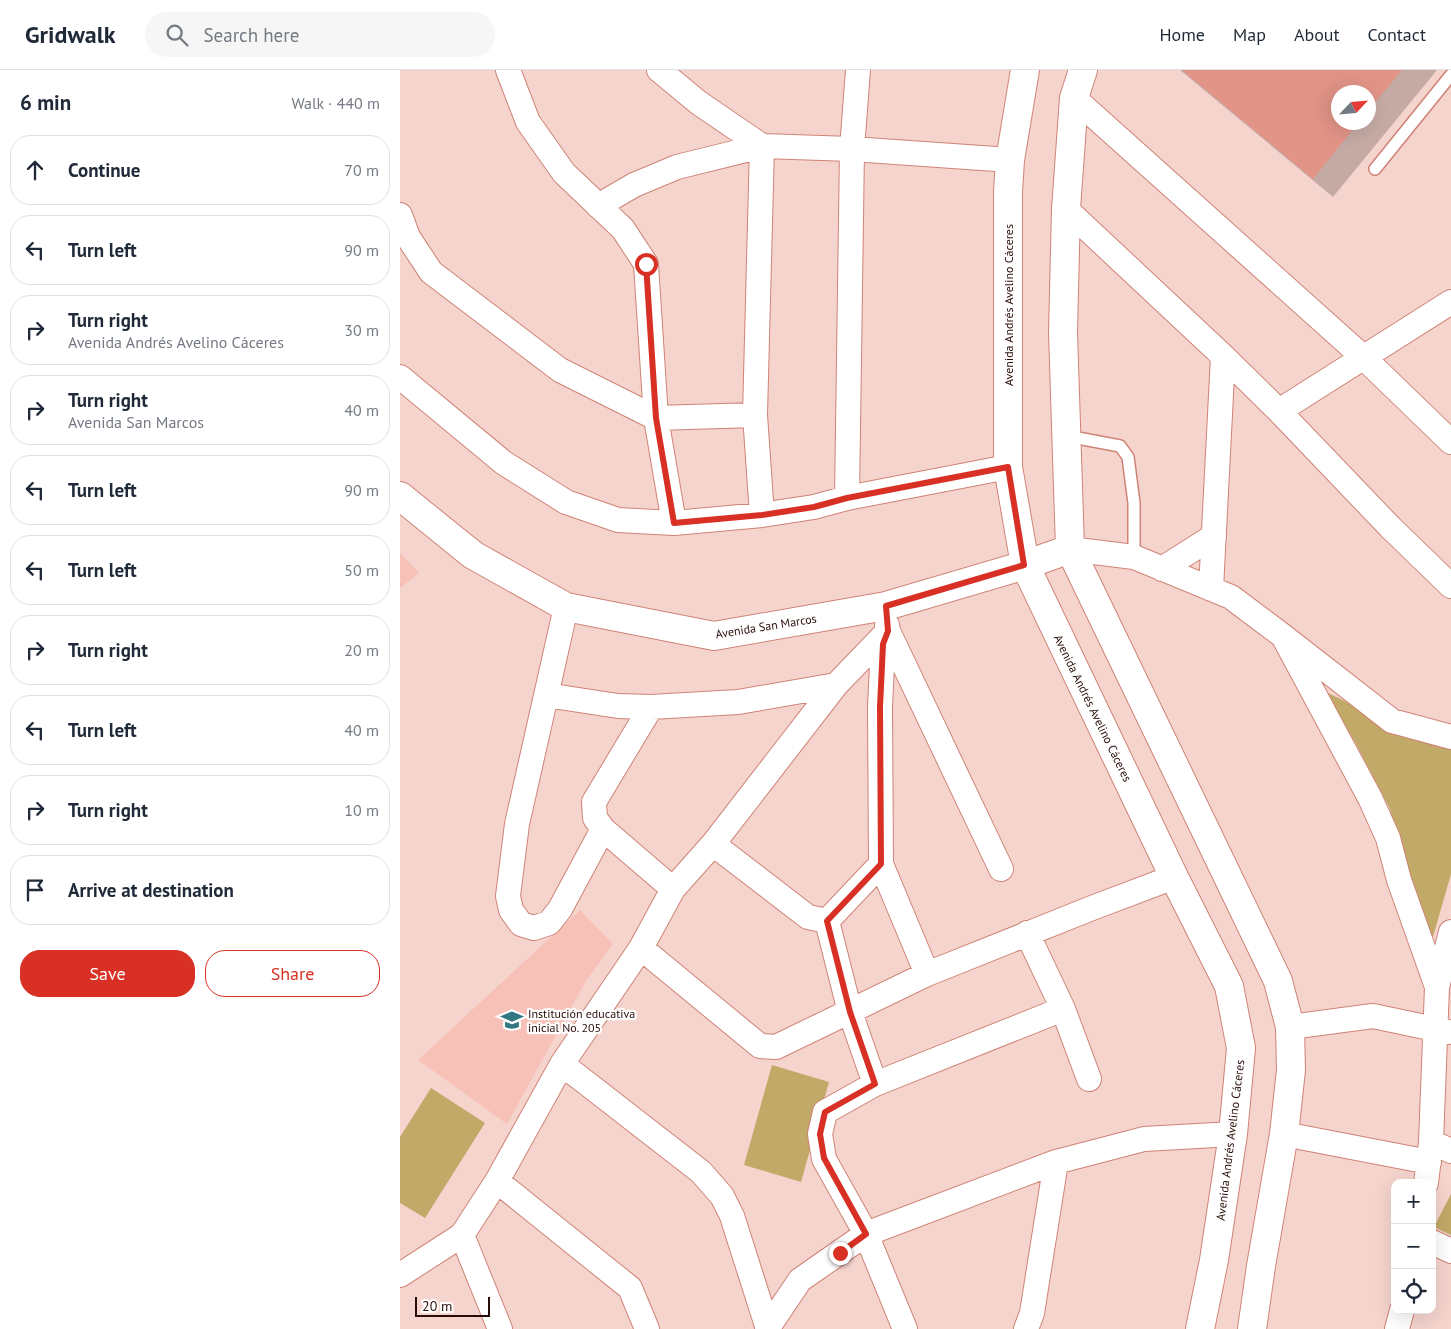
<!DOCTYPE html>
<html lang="en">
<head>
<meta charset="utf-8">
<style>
  :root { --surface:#fff; --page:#f6f6f7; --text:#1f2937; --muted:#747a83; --line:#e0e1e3; --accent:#d93025 }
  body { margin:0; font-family:"PT Sans",sans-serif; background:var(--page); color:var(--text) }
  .controls { position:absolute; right:15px; bottom:15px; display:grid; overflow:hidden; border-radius:10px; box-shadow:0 5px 20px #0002 }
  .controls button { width:45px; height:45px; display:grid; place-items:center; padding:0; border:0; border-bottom:1px solid var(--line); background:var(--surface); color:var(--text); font:25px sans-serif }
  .compass { position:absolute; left:931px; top:15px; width:45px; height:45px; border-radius:50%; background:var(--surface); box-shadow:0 5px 20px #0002; rotate:64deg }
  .scale { position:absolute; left:15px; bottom:12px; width:75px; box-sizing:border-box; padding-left:5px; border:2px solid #290c08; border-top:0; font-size:14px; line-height:18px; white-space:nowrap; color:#290c08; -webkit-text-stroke:4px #fefefe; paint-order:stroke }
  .stop { position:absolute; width:15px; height:15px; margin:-11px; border:4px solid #d93025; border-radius:50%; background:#fff }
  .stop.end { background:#d93025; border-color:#fff; box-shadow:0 1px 5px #0008 }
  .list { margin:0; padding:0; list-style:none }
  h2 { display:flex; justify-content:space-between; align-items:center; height:65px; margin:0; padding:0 20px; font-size:21px }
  h2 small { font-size:16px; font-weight:400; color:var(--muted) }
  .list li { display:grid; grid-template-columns:32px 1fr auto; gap:15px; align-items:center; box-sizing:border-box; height:70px; margin:0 10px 10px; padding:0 10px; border:1px solid var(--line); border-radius:20px }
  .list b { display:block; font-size:19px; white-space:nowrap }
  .list p { margin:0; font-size:16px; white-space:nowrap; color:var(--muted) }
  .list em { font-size:16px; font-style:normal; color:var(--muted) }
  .actions { display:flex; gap:10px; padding:15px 20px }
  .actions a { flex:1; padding:11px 0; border:1px solid var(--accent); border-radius:20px; text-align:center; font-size:18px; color:var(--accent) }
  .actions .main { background:var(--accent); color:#fff }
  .icon { flex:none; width:28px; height:28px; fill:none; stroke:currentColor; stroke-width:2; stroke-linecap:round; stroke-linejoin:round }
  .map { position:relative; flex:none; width:1051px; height:1259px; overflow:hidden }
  header { display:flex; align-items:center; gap:30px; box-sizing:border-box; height:70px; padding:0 25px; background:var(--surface); border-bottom:1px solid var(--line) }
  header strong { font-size:24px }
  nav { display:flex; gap:28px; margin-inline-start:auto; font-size:18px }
  .search { width:350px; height:45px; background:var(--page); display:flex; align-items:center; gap:12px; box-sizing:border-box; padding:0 18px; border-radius:28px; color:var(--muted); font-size:19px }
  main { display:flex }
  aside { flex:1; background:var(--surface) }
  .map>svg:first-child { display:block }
</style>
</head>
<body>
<header>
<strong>Gridwalk</strong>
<div class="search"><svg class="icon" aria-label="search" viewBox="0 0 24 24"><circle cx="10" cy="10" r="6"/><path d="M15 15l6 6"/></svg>Search here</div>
<nav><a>Home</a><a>Map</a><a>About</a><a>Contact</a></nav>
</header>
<main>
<aside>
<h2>6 min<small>Walk · 440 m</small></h2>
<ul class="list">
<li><svg class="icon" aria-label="ahead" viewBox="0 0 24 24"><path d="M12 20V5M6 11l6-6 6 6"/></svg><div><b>Continue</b></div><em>70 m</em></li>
<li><svg class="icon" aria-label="left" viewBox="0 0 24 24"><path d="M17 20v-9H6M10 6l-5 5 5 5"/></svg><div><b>Turn left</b></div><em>90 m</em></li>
<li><svg class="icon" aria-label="right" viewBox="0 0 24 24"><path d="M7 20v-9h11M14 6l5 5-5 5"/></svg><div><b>Turn right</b><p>Avenida Andrés Avelino Cáceres</p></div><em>30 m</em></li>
<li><svg class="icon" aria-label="right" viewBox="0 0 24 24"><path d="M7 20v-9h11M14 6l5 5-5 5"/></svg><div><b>Turn right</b><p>Avenida San Marcos</p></div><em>40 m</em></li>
<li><svg class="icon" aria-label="left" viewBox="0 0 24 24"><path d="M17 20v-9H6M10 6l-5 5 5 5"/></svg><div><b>Turn left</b></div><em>90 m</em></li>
<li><svg class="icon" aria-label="left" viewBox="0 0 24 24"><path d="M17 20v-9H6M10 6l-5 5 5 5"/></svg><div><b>Turn left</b></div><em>50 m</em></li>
<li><svg class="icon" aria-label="right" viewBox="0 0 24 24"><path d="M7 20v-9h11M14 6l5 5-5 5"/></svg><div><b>Turn right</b></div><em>20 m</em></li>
<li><svg class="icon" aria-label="left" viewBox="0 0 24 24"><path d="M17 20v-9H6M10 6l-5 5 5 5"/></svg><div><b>Turn left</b></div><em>40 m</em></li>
<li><svg class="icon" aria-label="right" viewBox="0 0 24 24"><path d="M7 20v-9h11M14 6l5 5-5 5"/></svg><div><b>Turn right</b></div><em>10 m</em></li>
<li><svg class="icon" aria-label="arrive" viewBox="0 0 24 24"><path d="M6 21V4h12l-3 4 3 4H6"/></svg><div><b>Arrive at destination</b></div></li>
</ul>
<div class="actions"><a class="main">Save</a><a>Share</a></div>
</aside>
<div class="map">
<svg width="1051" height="1259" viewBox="0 0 1051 1259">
  <rect width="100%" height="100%" fill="#f6d4ce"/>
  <path fill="#f7c1b7" d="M0,483L19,503L0,518Z
    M180,840L213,874L186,911L107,1054L18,990Z"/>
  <path fill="#c1a967" d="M922,620L996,656L1051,669V804L1028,884L1002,787L990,739L955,672Z
    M372,995L429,1012L401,1112L344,1095Z
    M31,1018L85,1053L25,1148L0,1133V1067Z
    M1051,1124V1165L1034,1157Z"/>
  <path fill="#0003" fill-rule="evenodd" d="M780,0H1037L933,127ZM938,22H968V52H938Z"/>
  <path fill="#e29487" d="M782,0H1002L968,41V22H938V52H959L913,109Z"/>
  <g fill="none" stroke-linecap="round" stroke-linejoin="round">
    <g stroke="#cf8376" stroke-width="14">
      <path id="service" d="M975,99L1051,5
        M667,366L720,376L728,387L734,433V487"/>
    </g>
    <g stroke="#cf8376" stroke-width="26">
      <path id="minor" d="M108,0L128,52L164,103L223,159L246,194L256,348L274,453
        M259,0L299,33L362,76L355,345L362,445
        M674,28L963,287L1051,372
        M198,136L234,115L277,97L362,76L452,79L610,90
        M666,139L823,286L879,341L990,457L1051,516
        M0,145L8,167L31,202L160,300L256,348L355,345
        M0,307L104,393L166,432L218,450L274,453L362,445L414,437L447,428L608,397
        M879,341L1051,232
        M447,428L452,79L458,0
        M670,479L734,487L831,527L883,566L992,651L1051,667
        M762,499L814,466
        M811,519L823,286
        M166,537L117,754L108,826L111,840L121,854L134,858L149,853L160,839L203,759
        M487,555L488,561L601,799
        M488,561L483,574L480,637L481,794L527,904
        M883,566L970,728L988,768L999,810L1037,917L1031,1072L1026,1113
        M146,625L218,636L251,637L338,632L436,615
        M251,637L194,732L195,748L203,759L273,819
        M313,774L408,847L427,851
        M427,851L450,942L475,1014L425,1042L420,1064L424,1089L466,1164L505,1259
        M427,851L481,794
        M627,863L663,939L689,1009
        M241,878L360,976L376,977L527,904L692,838L774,807
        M1037,917L1051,862
        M890,957L973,946L1049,962
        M162,994L301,1102L322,1126L332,1146L368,1259
        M475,1014L663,939
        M884,1064L1029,1092
        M1031,1072L1051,1081
        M97,1111L230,1218L247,1259
        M62,1165L100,1259
        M1032,1172L1051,1181
        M0,1205L62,1165L97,1111L162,994L241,878L273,819L313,774L436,615L488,561
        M367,1259L400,1210L466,1164L656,1092L744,1069L833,1064
        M626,1259L632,1243L656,1092
        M997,1259L1002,1240"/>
    </g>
    <g stroke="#cf8376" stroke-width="30">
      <path id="tertiary" d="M625,0L610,90L608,122V397L625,495L774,807L829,916L841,978L833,1064L814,1190L800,1259
        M683,0L674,28L666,139L663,262L670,479L878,911L890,957L891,1000L884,1064L861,1196L852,1259
        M0,426L73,485L166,537L314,566L486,536L625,495L670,479"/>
    </g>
    <use href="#service" stroke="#fff" stroke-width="11"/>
    <use href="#minor" stroke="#fff" stroke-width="24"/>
    <use href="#tertiary" stroke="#fff" stroke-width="28"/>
  </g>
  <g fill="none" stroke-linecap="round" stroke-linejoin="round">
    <path stroke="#d93025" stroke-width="6" d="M246,194L256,348L274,453L362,445L414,437L447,428L608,397L624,495L486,536L488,561L483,574L480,637L481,794L427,851L450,942L475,1014L425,1042L420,1064L424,1088L466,1164L440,1183"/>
  </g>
  <defs>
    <g id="school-bare" transform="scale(1.725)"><path d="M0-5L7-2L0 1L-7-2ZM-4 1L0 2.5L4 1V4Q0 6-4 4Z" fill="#307783" stroke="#fefefe" stroke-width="2.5" paint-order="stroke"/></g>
  </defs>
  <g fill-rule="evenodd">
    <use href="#school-bare" x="112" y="950"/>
  </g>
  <g text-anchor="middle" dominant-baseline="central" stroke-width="4.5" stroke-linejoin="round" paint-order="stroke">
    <g font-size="12" fill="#290c08" stroke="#fefefe">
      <text transform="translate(608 235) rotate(-90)">Avenida Andrés Avelino Cáceres</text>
      <text transform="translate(366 556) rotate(-9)">Avenida San Marcos</text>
      <text transform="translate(693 638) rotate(64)">Avenida Andrés Avelino Cáceres</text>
      <text transform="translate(830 1070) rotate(-83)">Avenida Andrés Avelino Cáceres</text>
    </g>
    <g font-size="12" fill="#290c08" stroke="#fefefe" text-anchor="start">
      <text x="128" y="943">Institución educativa<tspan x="128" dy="14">inicial No. 205</tspan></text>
    </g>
  </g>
</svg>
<div class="controls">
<button>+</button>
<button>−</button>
<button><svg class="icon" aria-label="locate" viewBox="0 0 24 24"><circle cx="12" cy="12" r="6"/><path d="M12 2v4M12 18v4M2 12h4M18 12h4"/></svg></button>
</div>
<svg class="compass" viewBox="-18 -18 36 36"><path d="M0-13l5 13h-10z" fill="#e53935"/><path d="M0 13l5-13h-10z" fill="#747a83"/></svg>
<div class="scale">20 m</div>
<div class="stop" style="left:246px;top:194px"></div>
<div class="stop end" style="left:440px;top:1183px"></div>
</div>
</main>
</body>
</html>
